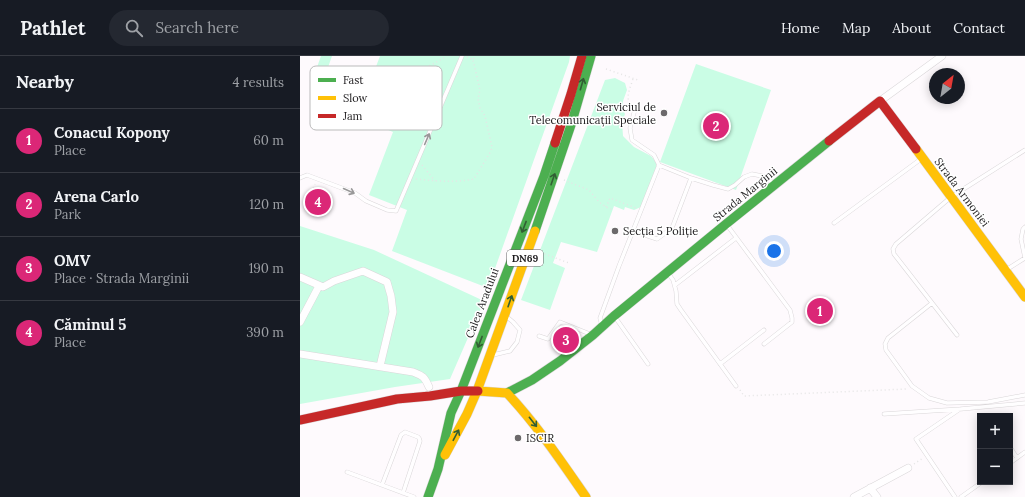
<!DOCTYPE html>
<html lang="en">
<head>
<meta charset="utf-8">
<style>
  :root { --surface:#171b24; --page:#242831; --text:#f1f3f6; --muted:#9ea1a6; --line:#363941; --accent:#db2777 }
  body { margin:0; font-family:Lora,serif; background:var(--page); color:var(--text) }
  .controls { position:absolute; right:12px; bottom:12px; display:grid; overflow:hidden; border-radius:0px; box-shadow:0 2px 10px #0003 }
  .controls button { width:36px; height:36px; display:grid; place-items:center; padding:0; border:0; border-bottom:1px solid var(--line); background:var(--surface); color:var(--text); font:20px sans-serif }
  .compass { position:absolute; left:629px; top:12px; width:36px; height:36px; border-radius:50%; background:var(--surface); box-shadow:0 2px 10px #0003; rotate:31deg }
  .you { position:absolute; left:474px; top:195px; width:14px; height:14px; margin:-10px; border:3px solid #fff; border-radius:50%; background:#1a73e8; box-shadow:0 0 0 6px #1a73e833 }
  .badge { display:grid; place-items:center; width:26px; height:26px; border-radius:50%; background:var(--accent); color:#fff; font-size:13px; font-weight:700 }
  .pin { position:absolute; translate:-50% -50%; border:2px solid #fff; box-shadow:0 1px 4px #0006 }
  .list { margin:0; padding:0; list-style:none }
  h2 { display:flex; justify-content:space-between; align-items:center; height:52px; margin:0; padding:0 16px; font-size:17px }
  h2 small { font-size:13px; font-weight:400; color:var(--muted) }
  .list li { display:grid; grid-template-columns:26px 1fr auto; gap:12px; align-items:center; box-sizing:border-box; height:64px; padding:0 16px; border-top:1px solid var(--line) }
  .list b { display:block; font-size:15px; white-space:nowrap }
  .list p { margin:0; font-size:13px; white-space:nowrap; color:var(--muted) }
  .list em { font-size:13px; font-style:normal; color:var(--muted) }
  .icon { flex:none; width:22px; height:22px; fill:none; stroke:currentColor; stroke-width:2; stroke-linecap:round; stroke-linejoin:round }
  .map { position:relative; flex:none; width:725px; height:441px; overflow:hidden }
  header { display:flex; align-items:center; gap:24px; box-sizing:border-box; height:56px; padding:0 20px; background:var(--surface); border-bottom:1px solid var(--line) }
  header strong { font-size:19px }
  nav { display:flex; gap:22px; margin-inline-start:auto; font-size:14px }
  .search { width:280px; height:36px; background:var(--page); display:flex; align-items:center; gap:10px; box-sizing:border-box; padding:0 14px; border-radius:22px; color:var(--muted); font-size:15px }
  main { display:flex }
  aside { flex:1; background:var(--surface) }
  .map>svg:first-child { display:block }
</style>
</head>
<body>
<header>
<strong>Pathlet</strong>
<div class="search"><svg class="icon" aria-label="search" viewBox="0 0 24 24"><circle cx="10" cy="10" r="6"/><path d="M15 15l6 6"/></svg>Search here</div>
<nav><a>Home</a><a>Map</a><a>About</a><a>Contact</a></nav>
</header>
<main>
<aside>
<h2>Nearby<small>4 results</small></h2>
<ul class="list">
<li><span class="badge">1</span><div><b>Conacul Kopony</b><p>Place</p></div><em>60 m</em></li>
<li><span class="badge">2</span><div><b>Arena Carlo</b><p>Park</p></div><em>120 m</em></li>
<li><span class="badge">3</span><div><b>OMV</b><p>Place · Strada Marginii</p></div><em>190 m</em></li>
<li><span class="badge">4</span><div><b>Căminul 5</b><p>Place</p></div><em>390 m</em></li>
</ul>
</aside>
<div class="map">
<svg width="725" height="441" viewBox="0 0 725 441">
  <rect width="100%" height="100%" fill="#fefafd"/>
  <path fill="#cafde5" d="M21,0H32L26,17L16,14Z
    M80,0H270L269,6L188,232L92,195L107,154L69,139L93,76L69,66L71,58L60,53Z
    M396,8L471,34L436,134L360,106Z
    M315,22L325,27L327,34L323,45V53L325,58L322,66L323,80L334,91L351,100L356,106V113L341,151L334,154L325,151L324,154L314,150L297,196L261,186L253,207L265,212L250,254L221,244L305,24Z
    M0,170L74,194L184,245L150,323L95,331L0,348Z"/>
  <g fill="none" stroke-linecap="round" stroke-linejoin="round">
    <g stroke="#dad7d9" stroke-width="4.5">
      <path id="lane" d="M335,53L330,72L332,84L354,99L359,109L391,122L413,129L428,133L435,129L444,121L452,118L467,121L473,128
        M0,122L7,119L55,137L66,145L87,154L96,155L162,0
        M534,167L621,103
        M427,169L490,254L492,262V266L464,288
        M725,171L723,173L721,183L725,202
        M333,175L357,183L372,172L391,122
        M706,214L725,202
        M368,217L373,224L376,235L377,248L381,254L436,330
        M375,229L436,182
        M632,247L588,282L585,288L586,294L612,330L629,342L647,347L688,346L725,339
        M315,261L348,308
        M303,269L301,266L300,262L319,210L359,109
        M657,279L594,198L593,193L596,188L651,141L725,94
        M239,280L248,283L260,266L290,278
        M193,299L210,295L217,286L220,274L213,266L207,261
        M420,308L464,274
        M584,358L661,353L725,347
        M710,391L717,402
        M710,407L725,396
        M47,416L114,441
        M82,429L101,379L105,376L118,381L119,382L120,385L103,437
        M655,441L616,383L660,353
        M661,441L682,426"/>
    </g>
    <g stroke="#dad7d9" stroke-width="8">
      <path id="street" d="M580,45L642,0
        M0,221L23,231L34,225L63,215L87,226L91,240L93,256L80,310
        M0,266L19,230
        M0,298L113,316C123,320 124,320 129,331
        M570,432L577,441
        M554,441L608,412"/>
    </g>
    <g stroke="#dad7d9" stroke-width="10">
      <path id="fast" d="M235,175L271,69L291,0
        M207,337L232,324L260,305L293,279L314,260L426,168L529,85
        M128,441L138,413L151,357L161,335L244,120L255,87"/>
    </g>
    <g stroke="#dad7d9" stroke-width="10">
      <path id="slow" d="M616,93L725,241
        M178,335L207,337C237,369 261,405 286,441
        M145,399L167,358L177,335L235,175"/>
    </g>
    <g stroke="#dad7d9" stroke-width="10">
      <path id="jam" d="M529,85L580,45L616,93
        M255,87L271,38L282,0
        M0,364L97,343L130,340L161,335H178"/>
    </g>
    <path stroke="#e5e5e5" stroke-width="1.5" stroke-dasharray="1 3" stroke-linecap="butt" d="M167,1L173,4L175,0
      M306,13L338,24
      M56,51L147,0
      M331,51C325,42 330,32 333,23
      M122,109L135,125
      M116,123C135,125 154,127 174,123L191,95L192,91L185,60L180,52L178,43L180,34L173,4
      M264,124L289,134L299,146L306,151L313,154
      M12,136L15,128
      M306,151L310,142L336,152
      M237,195L269,207
      M440,334L444,340L607,333
      M614,408L623,402"/>
    <use href="#lane" stroke="#fffeff" stroke-width="3.5"/>
    <use href="#street" stroke="#fffeff" stroke-width="7"/>
    <use href="#fast" stroke="#4caf50" stroke-width="9"/>
    <use href="#slow" stroke="#ffc107" stroke-width="9"/>
    <use href="#jam" stroke="#c62828" stroke-width="9"/>
  </g>
  <defs><path id="oneway-shaft" d="M-6 0H5M1.5-3L5.5 0L1.5 3" fill="none" stroke-width="1.6" stroke-linecap="round" stroke-linejoin="round"/></defs>
  <g stroke="#325e34">
    <use href="#oneway-shaft" transform="translate(282 28) rotate(-74)"/>
    <use href="#oneway-shaft" transform="translate(253 123) rotate(-71)"/>
    <use href="#oneway-shaft" transform="translate(224 171) rotate(111)"/>
    <use href="#oneway-shaft" transform="translate(210 245) rotate(-71)"/>
    <use href="#oneway-shaft" transform="translate(180 286) rotate(111)"/>
    <use href="#oneway-shaft" transform="translate(233 366) rotate(52)"/>
    <use href="#oneway-shaft" transform="translate(156 379) rotate(-62)"/>
  </g>
  <g stroke="#999899">
    <use href="#oneway-shaft" transform="translate(127 83) rotate(-67)"/>
    <use href="#oneway-shaft" transform="translate(49 135) rotate(24)"/>
  </g>
  <g fill="#6c696b" stroke="#fff" stroke-width="1.5">
    <circle cx="364" cy="57" r="4"/>
    <circle cx="315" cy="175" r="4"/>
    <circle cx="218" cy="382" r="4"/>
  </g>
  <g text-anchor="middle" dominant-baseline="central" stroke-width="3" stroke-linejoin="round" paint-order="stroke">
    <rect fill="#fff" stroke="#615f61" stroke-width="1" x="207" y="194" width="36" height="16" rx="3"/>
    <g font-size="10" font-weight="bold" fill="#1d1b1d">
      <text x="225" y="202">DN69</text>
    </g>
    <g font-size="11" fill="#1d1b1d" stroke="#fff" text-anchor="start">
      <text x="356" y="51" text-anchor="end">Serviciul de<tspan x="356" dy="13">Telecomunicații Speciale</tspan></text>
      <text x="323" y="175">Secția 5 Poliție</text>
      <text x="226" y="382">ISCIR</text>
    </g>
    <g font-size="11" fill="#1d1b1d" stroke="#fff">
      <text transform="translate(662 136) rotate(53)">Strada Armoniei</text>
      <text transform="translate(445 138) rotate(-39)">Strada Marginii</text>
      <text transform="translate(182 247) rotate(-69)">Calea Aradului</text>
    </g>
  </g>
  <rect x="10" y="10" width="132" height="64" rx="6" fill="#fff" stroke="#bbb" stroke-width="1"/>
  <rect x="18" y="22" width="18" height="4" fill="#4caf50"/>
  <rect x="18" y="40" width="18" height="4" fill="#ffc107"/>
  <rect x="18" y="58" width="18" height="4" fill="#c62828"/>
  <g font-size="11" fill="#1d1b1d">
    <text x="43" y="28">Fast</text>
    <text x="43" y="46">Slow</text>
    <text x="43" y="64">Jam</text>
  </g>
</svg>
<div class="controls">
<button>+</button>
<button>−</button>
</div>
<svg class="compass" viewBox="-18 -18 36 36"><path d="M0-13l5 13h-10z" fill="#e53935"/><path d="M0 13l5-13h-10z" fill="#9ea1a6"/></svg>
<div class="you"></div>
<div class="pin badge" style="left:520px;top:255px">1</div>
<div class="pin badge" style="left:416px;top:70px">2</div>
<div class="pin badge" style="left:266px;top:284px">3</div>
<div class="pin badge" style="left:18px;top:146px">4</div>
</div>
</main>
</body>
</html>
